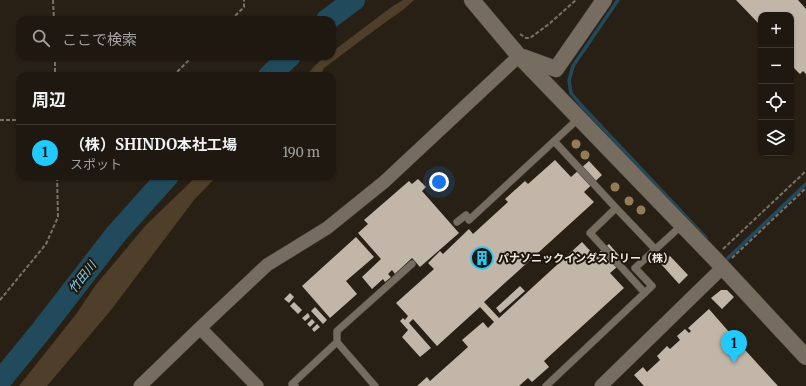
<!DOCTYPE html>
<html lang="ja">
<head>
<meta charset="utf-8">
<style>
  :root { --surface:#1e1810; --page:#262119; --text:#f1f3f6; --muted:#a1a09f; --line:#3c3730; --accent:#22c9fd }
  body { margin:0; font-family:Merriweather,"Noto Sans JP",serif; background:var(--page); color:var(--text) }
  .controls { position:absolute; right:12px; top:12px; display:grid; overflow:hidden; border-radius:8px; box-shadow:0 1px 3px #0004 }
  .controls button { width:36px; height:36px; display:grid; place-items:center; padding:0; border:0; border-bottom:1px solid var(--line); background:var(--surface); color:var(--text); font:20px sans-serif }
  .you { position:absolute; left:439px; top:182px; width:14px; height:14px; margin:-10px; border:3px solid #fff; border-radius:50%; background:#1a73e8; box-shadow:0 0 0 6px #1a73e833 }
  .badge { display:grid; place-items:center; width:26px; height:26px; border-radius:50%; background:var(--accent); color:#111; font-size:13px; font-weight:700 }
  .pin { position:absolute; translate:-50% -33px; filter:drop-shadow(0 1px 2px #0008) }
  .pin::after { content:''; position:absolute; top:21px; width:14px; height:12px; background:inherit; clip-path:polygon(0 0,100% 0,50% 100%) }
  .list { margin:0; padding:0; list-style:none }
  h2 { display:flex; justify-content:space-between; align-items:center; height:52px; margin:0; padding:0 16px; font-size:17px }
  h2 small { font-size:13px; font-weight:400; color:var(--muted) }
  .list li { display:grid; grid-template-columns:26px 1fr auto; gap:12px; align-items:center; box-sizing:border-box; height:56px; padding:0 16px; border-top:1px solid var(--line) }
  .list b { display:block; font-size:15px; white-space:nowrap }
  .list p { margin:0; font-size:13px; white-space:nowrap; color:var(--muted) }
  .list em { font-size:13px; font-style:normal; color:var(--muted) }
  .icon { flex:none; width:22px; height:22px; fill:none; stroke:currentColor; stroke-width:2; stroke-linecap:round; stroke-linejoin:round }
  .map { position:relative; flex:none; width:806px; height:386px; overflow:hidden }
  .search { position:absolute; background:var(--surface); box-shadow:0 1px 3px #0004; left:16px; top:16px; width:320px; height:44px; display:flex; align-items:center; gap:10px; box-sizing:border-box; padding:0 14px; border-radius:12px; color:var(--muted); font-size:15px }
  .panel { position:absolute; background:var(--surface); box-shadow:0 1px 3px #0004; left:16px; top:72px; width:320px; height:108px; border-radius:12px }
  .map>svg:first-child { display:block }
</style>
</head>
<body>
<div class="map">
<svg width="806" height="386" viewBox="0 0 806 386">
  <rect width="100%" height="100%" fill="#282015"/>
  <path fill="#4f3e2a" d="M403,0H414L404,9L368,35L324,68L320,76H306C312,69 322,56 332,56V52L390,8Z
    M197,176H217L194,200L111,310L47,386H19L77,313L95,286L146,225Z"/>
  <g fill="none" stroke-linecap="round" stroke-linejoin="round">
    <path stroke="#214b5c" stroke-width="3.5" d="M618,0L573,66L569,81L571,93L581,105L706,238
      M726,260L806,184"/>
    <path stroke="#214b5c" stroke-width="22" d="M327,20L354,0
      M269,76L290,56
      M0,381L41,331L116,234L168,176"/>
  </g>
  <path fill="#c2b6a9" d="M736,0H798L806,9V74L803,71L800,74L791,65V15H761V26Z
    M555,160L571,177L589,161L602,175L584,192L594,202L484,302L499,318L582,242L595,256L609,244L624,261L610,273L624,288L544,361L549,367L532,382L528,378L519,386H417L427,377L430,381L468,347L462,340L483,322L488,328L494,322L480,307L437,346L413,319L409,323L431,348L420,357L402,337L408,330L400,321L403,318L405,320L408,316L396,303L434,269L428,263L440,251L443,254L469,229L473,234L508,202L505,199L525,181L528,184Z
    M418,179L426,187L422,191L459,233L420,267L412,258L395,274L392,270L388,274L391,277L385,282L383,279L372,289L362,277L381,259L358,233L368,224L364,220L409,181L412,184Z
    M356,237L374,257L346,281L357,294L330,318L302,286Z
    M670,256L688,275L679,284L661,264Z
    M520,286L525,291L500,313L496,308Z
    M721,290H727L734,297L722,309L711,298Z
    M290,293L294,297L289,303L284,299Z
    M294,302L302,310L298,314L290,306Z
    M315,307L327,320L323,324L311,311Z
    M709,309L736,340L778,386H644L634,375L643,367L647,372L660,360L657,356L667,346L670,349L680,340L677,336L685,329L689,333L691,331L688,328Z
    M308,313L310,317L305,321L302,318Z
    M312,319L315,322L310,327L307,324Z
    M317,324L320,327L314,332L312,329Z"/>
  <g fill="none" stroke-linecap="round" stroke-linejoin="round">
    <g stroke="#423a33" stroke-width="8">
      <path id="service" d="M554,141L616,208L590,233L645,293
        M616,208L656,250
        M457,222L466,215L469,220L579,118
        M337,342L375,386
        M295,386L292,384L337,342V331L412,264
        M546,386L652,286L635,268L682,225"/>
    </g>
    <g stroke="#423a33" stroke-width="14">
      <path id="minor" d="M200,328L257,386
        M140,386L200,328L267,265L327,228L384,182L519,56
        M601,386L722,268"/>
    </g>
    <g stroke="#423a33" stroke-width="17">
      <path id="tertiary" d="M472,0L519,56L714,258L806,357
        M523,57L556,69L604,0"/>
    </g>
    <path stroke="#787167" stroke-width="2" stroke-dasharray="4 2" stroke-linecap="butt" d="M53,0L54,20
      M231,20L244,7V0
      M520,34L526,38H530L549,24L576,0
      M55,56V76
      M173,76L193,56
      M0,120H20
      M723,249L806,171
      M732,258L806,188
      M0,300L46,244L58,217L57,176"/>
    <use href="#service" stroke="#766c5f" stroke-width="7"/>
    <use href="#minor" stroke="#766c5f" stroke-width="13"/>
    <use href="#tertiary" stroke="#766c5f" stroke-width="16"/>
  </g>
  <g fill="#957b58">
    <circle cx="576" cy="144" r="4.5"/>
    <circle cx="585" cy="155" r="4.5"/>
    <circle cx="615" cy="187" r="4.5"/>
    <circle cx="629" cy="201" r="4.5"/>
    <circle cx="641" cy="210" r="4.5"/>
  </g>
  <defs>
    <g id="building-ring" transform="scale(1.15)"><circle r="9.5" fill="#1f160c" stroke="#22c9fd" stroke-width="1.5"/><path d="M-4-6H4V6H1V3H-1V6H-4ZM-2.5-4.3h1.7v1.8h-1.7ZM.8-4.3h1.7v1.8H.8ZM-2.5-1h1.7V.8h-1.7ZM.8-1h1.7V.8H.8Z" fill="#22c9fd"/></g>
  </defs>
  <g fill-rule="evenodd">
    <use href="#building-ring" x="482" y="258"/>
  </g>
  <g text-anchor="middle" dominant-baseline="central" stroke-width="4" stroke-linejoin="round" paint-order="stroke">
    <g font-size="11" font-weight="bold" fill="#eee8e1" stroke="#1f160c" text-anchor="start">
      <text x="498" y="258">パナソニックインダストリー（株）</text>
    </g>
    <g font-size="12" font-style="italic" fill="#88d1f0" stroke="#1f160c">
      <text transform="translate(82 277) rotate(-52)">竹田川</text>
    </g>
  </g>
</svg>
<div class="controls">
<button>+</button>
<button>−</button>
<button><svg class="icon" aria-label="locate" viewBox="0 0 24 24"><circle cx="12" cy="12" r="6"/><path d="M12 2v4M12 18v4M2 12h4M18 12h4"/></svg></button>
<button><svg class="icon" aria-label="layers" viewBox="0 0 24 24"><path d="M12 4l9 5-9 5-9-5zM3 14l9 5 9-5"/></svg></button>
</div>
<div class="you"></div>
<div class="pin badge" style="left:734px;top:363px">1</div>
<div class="search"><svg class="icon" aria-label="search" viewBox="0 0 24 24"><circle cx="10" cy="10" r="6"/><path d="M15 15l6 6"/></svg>ここで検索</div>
<section class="panel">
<h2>周辺<small></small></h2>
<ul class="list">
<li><span class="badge">1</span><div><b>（株）SHINDO本社工場</b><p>スポット</p></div><em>190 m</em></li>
</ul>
</section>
</div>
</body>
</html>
